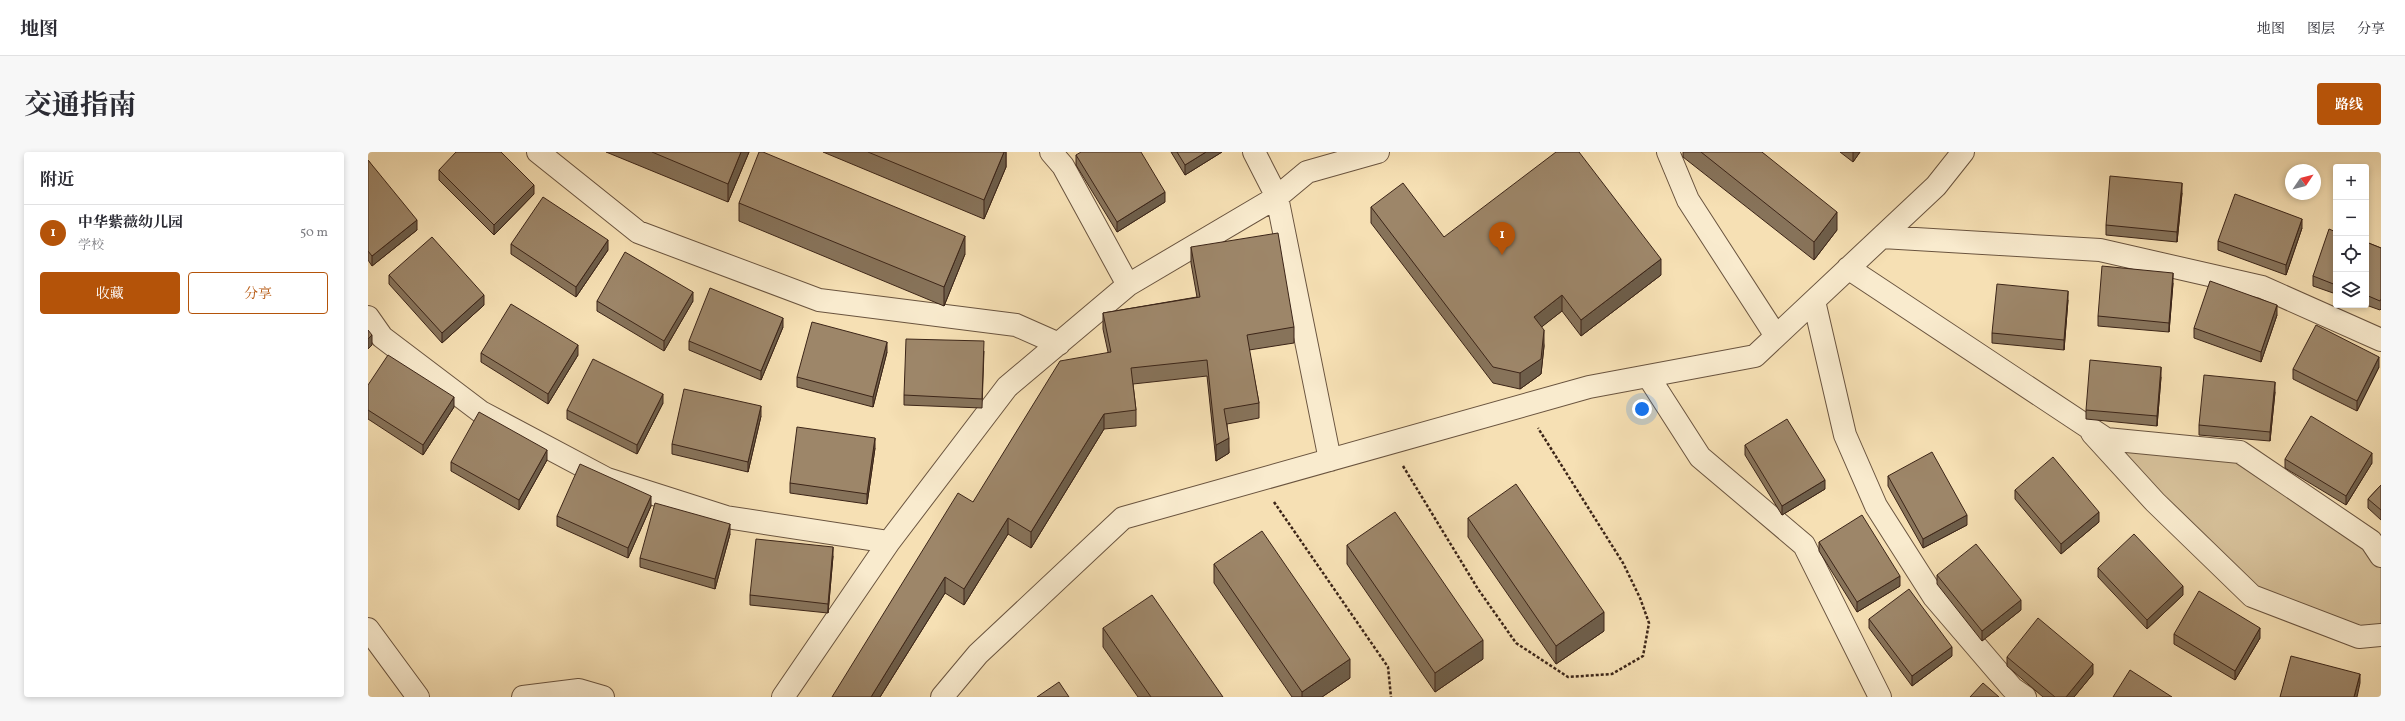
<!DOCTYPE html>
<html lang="zh">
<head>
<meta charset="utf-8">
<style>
  :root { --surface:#fff; --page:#f7f7f7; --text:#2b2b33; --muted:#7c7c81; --line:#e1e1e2; --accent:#b45309 }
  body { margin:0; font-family:Vollkorn,"Noto Serif SC",serif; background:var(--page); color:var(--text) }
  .controls { position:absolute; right:12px; top:12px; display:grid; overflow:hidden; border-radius:4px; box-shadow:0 2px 6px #0003 }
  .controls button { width:36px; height:36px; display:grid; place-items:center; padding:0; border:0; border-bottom:1px solid var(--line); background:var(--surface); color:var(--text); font:20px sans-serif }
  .compass { position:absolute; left:1917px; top:12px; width:36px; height:36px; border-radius:50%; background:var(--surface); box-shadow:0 2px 6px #0003; rotate:55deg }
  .you { position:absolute; left:1274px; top:257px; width:14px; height:14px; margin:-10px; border:3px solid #fff; border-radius:50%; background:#1a73e8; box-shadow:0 0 0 6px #1a73e833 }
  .badge { display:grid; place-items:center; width:26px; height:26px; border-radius:50%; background:var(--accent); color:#fff; font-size:13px; font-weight:700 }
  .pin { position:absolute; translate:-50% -33px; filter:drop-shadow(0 1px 2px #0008) }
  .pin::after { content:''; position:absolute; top:21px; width:14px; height:12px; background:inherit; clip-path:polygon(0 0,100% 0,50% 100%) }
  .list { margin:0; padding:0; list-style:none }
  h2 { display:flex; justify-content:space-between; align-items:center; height:52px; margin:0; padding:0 16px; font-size:17px }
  h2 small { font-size:13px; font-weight:400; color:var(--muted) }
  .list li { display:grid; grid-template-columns:26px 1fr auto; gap:12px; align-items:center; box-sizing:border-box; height:56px; padding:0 16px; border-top:1px solid var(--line) }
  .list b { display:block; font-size:15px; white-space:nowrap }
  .list p { margin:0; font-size:13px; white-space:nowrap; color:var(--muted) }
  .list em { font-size:13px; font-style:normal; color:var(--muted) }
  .actions { display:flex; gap:8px; padding:12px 16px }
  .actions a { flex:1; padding:9px 0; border:1px solid var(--accent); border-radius:4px; text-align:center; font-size:14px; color:var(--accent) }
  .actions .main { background:var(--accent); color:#fff }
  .icon { flex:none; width:22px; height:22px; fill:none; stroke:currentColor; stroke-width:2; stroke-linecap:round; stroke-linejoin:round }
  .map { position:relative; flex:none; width:2013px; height:545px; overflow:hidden; border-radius:4px }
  header { display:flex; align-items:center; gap:24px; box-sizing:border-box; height:56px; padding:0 20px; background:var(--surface); border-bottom:1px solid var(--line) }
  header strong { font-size:19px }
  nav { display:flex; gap:22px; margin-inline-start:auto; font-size:14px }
  .intro { display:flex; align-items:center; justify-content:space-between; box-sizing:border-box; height:96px; padding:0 24px }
  h1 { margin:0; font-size:28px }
  .button { padding:10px 18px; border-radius:4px; background:var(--accent); color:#fff; font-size:14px; font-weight:700 }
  main { display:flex; gap:24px; padding:0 24px }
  aside { flex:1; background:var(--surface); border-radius:4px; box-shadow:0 2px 6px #0003 }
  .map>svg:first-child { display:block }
</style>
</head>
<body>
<header>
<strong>地图</strong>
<nav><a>地图</a><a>图层</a><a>分享</a></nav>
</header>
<div class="intro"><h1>交通指南</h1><a class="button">路线</a></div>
<main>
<aside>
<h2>附近<small></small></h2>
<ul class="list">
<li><span class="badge">1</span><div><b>中华紫薇幼儿园</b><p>学校</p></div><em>50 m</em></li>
</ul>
<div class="actions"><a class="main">收藏</a><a>分享</a></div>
</aside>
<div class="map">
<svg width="2013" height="545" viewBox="0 0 2013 545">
  <rect width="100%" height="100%" fill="#f6e0b4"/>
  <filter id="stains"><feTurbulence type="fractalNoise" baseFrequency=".005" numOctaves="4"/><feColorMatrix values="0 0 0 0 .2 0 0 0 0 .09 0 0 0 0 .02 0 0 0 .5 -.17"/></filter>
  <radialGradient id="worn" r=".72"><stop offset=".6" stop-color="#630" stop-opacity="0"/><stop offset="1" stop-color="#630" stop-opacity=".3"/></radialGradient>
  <path fill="#d6c099" stroke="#897258" d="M1738,287L1872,300L2013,404V483L1884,444Z"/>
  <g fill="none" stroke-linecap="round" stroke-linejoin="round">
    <g stroke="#6a543f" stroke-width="24">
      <path id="minor" d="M170,0L270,80L451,148L648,173L691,192
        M683,0L695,14L760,133
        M886,0L909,45L962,308
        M1300,0L1320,48L1408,184
        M1514,85L1732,98L1894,135L2013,188
        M1480,116L1738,287L1872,300L2003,389L2013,404
        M1446,149L1477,283L1508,354L1566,445L1644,536L1657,545
        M0,165L14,185L113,260L239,327L358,365L521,390
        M1280,224L1332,305L1436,393L1512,545
        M1724,281L1787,350L1884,444L1991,485L2013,483
        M0,477L50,545
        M155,545L211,538L235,545
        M415,545L521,390L639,235L760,133L909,45L939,20L1010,0
        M574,545L610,502L755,366L1221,235L1387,204L1568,34L1595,0"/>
    </g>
    <path stroke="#3c2518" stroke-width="2.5" stroke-dasharray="3 2" stroke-linecap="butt" d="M1035,314L1110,437L1148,491L1200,525L1244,522L1275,504L1281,471L1272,446L1255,411L1170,276
      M906,350L1020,515L1023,545"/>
    <use href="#minor" stroke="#f9ebce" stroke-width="22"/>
  </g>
  <path fill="#87735a" stroke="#3c2518" d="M238,0H381L360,50Z
    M455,0H638V15L616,67Z
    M803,0H854L817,23Z
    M1315,0H1394L1469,78L1446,108L1315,5Z
    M1472,0H1492L1485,10Z
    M708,3L797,50L749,80L708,13Z
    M0,8L49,78L4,114L0,108Z
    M71,18L166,42L126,83L71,28Z
    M1814,41L1809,90L1738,83V73Z
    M371,51L597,102L576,154L371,69Z
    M1003,55L1076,85L1293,123L1213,184L1194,159L1173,175L1176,194L1173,222L1152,237L1125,231L1003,71Z
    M1934,76L1918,123L1850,98V89Z
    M1968,80V142L1945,134V124Z
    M1998,90L2013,96V157L2012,158L1998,153Z
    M143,92L240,98L208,145L143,102Z
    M823,95L926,175V191L881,198L891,251V266L859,272L861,301L848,309L839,224L765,232L768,258V274L736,277L663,396L640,382L596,453L577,441L512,545L605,350L740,200L735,177V161L829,145L823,111Z
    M21,123L116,153L74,191L21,132Z
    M1805,131L1801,180L1730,174V164Z
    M1700,148L1696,198L1624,191V181Z
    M229,149H325L296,199L229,159Z
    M1909,163L1893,210L1826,186V176Z
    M415,175L393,228L321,198V189Z
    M616,199L614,256L536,253V243Z
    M519,200L505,255L429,235V225Z
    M113,201L210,203L180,252L113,210Z
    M2011,215L1989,259L1925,227V217Z
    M1793,225L1789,274L1718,267V258Z
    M0,233L86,255L55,303L0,267Z
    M1907,240L1902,289L1831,283V273Z
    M295,251L269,302L199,267V258Z
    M393,264L380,320L304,302V292Z
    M1377,293L1457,337L1414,363L1377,303Z
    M507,296L499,352L422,341V331Z
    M1917,307L2004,311L1978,353L1917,316Z
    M179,308L151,358L83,319V310Z
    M1520,324L1599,373L1555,396L1520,334Z
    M2013,333V368L2000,356V347Z
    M1647,338L1731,370L1693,402L1647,347Z
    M283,354L260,406L189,374V364Z
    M1100,366L1236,479L1188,512L1100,385Z
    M362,382L347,437L272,415V406Z
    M1451,390L1532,434L1489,460L1451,399Z
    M979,393L1115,507L1067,540L979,412Z
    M465,404L460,461L382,453V443Z
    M846,412L982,526L954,545H924L846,431Z
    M1730,416L1815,443L1779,477L1730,425Z
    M1569,423L1653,458L1614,489L1569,432Z
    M1501,467L1584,504L1544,534L1501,476Z
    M735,476L855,545H770L735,495Z
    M1806,482L1892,486L1867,528L1806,492Z
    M1639,505L1725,522L1706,545H1675L1639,514Z"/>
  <path fill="#6e5e4a" stroke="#3c2518" d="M373,0H381L360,50V32Z
    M636,0H638V15L616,67V48Z
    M838,0H854L817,23V13Z
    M1485,0H1492L1485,10Z
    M1814,31V41L1809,90V80Z
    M166,33V42L126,83V73Z
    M797,40V50L749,80V70Z
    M1469,60V78L1446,108V90Z
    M1934,67V76L1918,123V113Z
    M49,68V78L4,114V104Z
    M597,84V102L576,154V135Z
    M240,88V98L208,145V135Z
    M1293,107V123L1213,184V168Z
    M1805,121V131L1801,180V171Z
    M1700,139V148L1696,198V188Z
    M325,140V149L296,199V189Z
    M116,143V153L74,191V181Z
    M1194,143V159L1166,181V165Z
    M1909,153V163L1893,210V200Z
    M415,166V175L393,228V219Z
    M1176,178V194L1173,222L1152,237V221Z
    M4,183V193L0,197V187Z
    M519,190V200L505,255V245Z
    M210,193V203L180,252V242Z
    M2011,205V215L1989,259V249Z
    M1793,215V225L1789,274V264Z
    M1907,230V240L1902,289V280Z
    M295,242V251L269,302V293Z
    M86,245V255L55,303V293Z
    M393,254V264L380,320V310Z
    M736,262V277L663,396V380Z
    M507,286V296L499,352V342Z
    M861,286V301L848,309V293Z
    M179,298V308L151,358V348Z
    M2004,301V311L1978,353V344Z
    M1457,328V337L1414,363V354Z
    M283,344V354L260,406V396Z
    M1731,360V370L1693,402V392Z
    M1599,363V373L1555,396V387Z
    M640,366V382L596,453V437Z
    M362,372V382L347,437V427Z
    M465,395V404L460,461V452Z
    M1532,424V434L1489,460V450Z
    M577,425V441L512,545H503Z
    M1815,434V443L1779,477V468Z
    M1653,448V458L1614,489V479Z
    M1236,460V479L1188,512V494Z
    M1892,476V486L1867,528V519Z
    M1115,488V507L1067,540V521Z
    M1584,495V504L1544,534V524Z
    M982,507V526L954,545H934V540Z
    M1725,512V522L1706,545H1698Z
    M1992,522V531L1989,545H1986Z"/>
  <path fill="#9d8669" stroke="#3c2518" d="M88,0H133L166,33L126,73L71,18Z
    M284,0H373L360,32Z
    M391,0H395L597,84L576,135L371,51Z
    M500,0H636L616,48Z
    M713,0H773L797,40L749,70L708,3Z
    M809,0H838L817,13Z
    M1188,0H1211L1293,107L1213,168L1194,143L1166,165L1176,178L1173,207L1152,221L1125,215L1003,55L1035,31L1076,85Z
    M1333,0H1394L1469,60L1446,90Z
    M0,8L49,68L4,104L0,99Z
    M1742,24L1814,31L1809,80L1738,73Z
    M1867,42L1934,67L1918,113L1850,89Z
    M175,45L240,88L208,135L143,92Z
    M1961,77L1968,80V133L1945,124Z
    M910,81L926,175L879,183L891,251L856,257L861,286L848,293L839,208L763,216L768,258L736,262L663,380L640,366L596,437L577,425L503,545H464L590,341L605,350L692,209L743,200L735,161L832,145L823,95Z
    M64,85L116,143L74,181L21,123Z
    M1998,90L2013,96V147L2012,149L1998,143Z
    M257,100L325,140L296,189L229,149Z
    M1734,114L1805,121L1801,171L1730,164Z
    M1842,129L1909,153L1893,200L1826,176Z
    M1629,132L1700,139L1696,188L1624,181Z
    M342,136L415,166L393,219L321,189Z
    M143,152L210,193L180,242L113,201Z
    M444,170L519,190L505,245L429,225Z
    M1948,173L2011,205L1989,249L1925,217Z
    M0,178L4,183L0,187Z
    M538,187L616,189L614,247L536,243Z
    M20,203L86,245L55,293L0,258V233Z
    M225,207L295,242L269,293L199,258Z
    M1722,208L1793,215L1789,264L1718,258Z
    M1836,223L1907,230L1902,280L1831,273Z
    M316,237L393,254L380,310L304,292Z
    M111,260L179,298L151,348L83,310Z
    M1943,264L2004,301L1978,344L1917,307Z
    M1419,267L1457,328L1414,354L1377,293Z
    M429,275L507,286L499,342L422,331Z
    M1564,300L1599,363L1555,387L1520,324Z
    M1685,305L1731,360L1693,392L1647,338Z
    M212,312L283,344L260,396L189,364Z
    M1148,332L1236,460L1188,494L1100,366Z
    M2013,333V358L2000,347Z
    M287,351L362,372L347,427L272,406Z
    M1027,360L1115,488L1067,521L979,393Z
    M1494,363L1532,424L1489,450L1451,390Z
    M894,379L982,507L934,540L846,412Z
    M1766,382L1815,434L1779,468L1730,416Z
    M388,387L465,395L460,452L382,443Z
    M1608,392L1653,448L1614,479L1569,423Z
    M1541,437L1584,495L1544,524L1501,467Z
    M1831,439L1892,476L1867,519L1806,482Z
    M784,443L855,545H783L735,476Z
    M1670,466L1725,512L1698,545H1687L1639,505Z
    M1923,504L1992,522L1986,545H1912Z
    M1762,518L1804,545H1745Z
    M691,530L701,545H669Z
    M1615,531L1631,545H1602Z"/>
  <rect width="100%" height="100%" filter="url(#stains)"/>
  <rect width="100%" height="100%" fill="url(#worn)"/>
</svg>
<div class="controls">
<button>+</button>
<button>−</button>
<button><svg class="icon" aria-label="locate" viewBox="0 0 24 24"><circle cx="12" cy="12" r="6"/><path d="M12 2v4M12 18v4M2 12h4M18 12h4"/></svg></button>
<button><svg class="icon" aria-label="layers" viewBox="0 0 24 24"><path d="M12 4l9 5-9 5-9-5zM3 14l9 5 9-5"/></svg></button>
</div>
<svg class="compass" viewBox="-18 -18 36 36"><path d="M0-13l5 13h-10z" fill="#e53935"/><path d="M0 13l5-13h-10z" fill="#7c7c81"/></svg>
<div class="you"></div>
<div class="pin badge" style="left:1134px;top:103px">1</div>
</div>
</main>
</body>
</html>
